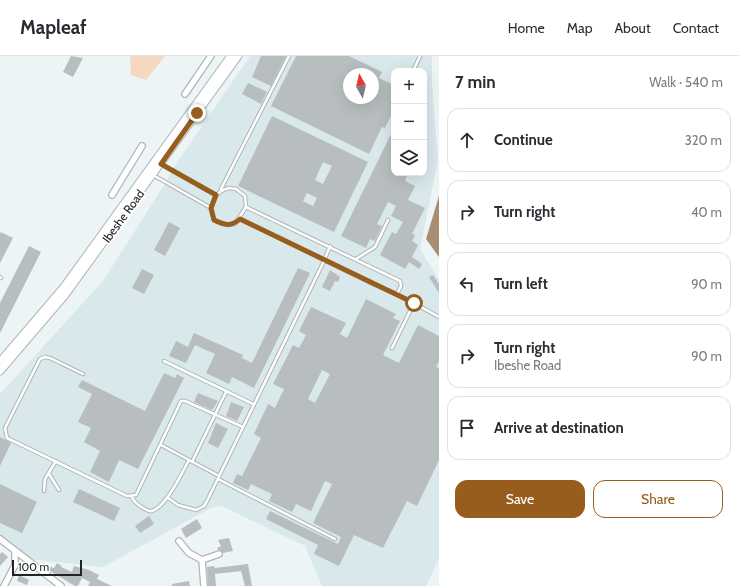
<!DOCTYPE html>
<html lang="en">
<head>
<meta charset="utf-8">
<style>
  :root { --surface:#fff; --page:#f2f2f3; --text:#2b2b33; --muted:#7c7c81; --line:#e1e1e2; --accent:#975d1c }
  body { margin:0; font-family:Cabin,sans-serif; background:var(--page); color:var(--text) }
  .controls { position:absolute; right:12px; top:12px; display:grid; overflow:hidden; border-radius:8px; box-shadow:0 4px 16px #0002 }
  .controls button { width:36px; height:36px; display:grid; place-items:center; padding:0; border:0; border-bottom:1px solid var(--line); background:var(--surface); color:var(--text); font:20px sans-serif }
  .compass { position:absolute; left:343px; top:12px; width:36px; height:36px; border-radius:50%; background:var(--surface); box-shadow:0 4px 16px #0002; rotate:352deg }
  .scale { position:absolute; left:12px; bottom:10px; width:70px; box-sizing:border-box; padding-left:4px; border:2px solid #222424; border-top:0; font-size:11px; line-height:14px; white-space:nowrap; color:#222424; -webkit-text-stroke:3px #fff; paint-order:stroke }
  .stop { position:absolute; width:12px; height:12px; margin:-9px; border:3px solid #975d1c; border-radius:50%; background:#fff }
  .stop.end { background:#975d1c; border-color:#fff; box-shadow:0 1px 4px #0008 }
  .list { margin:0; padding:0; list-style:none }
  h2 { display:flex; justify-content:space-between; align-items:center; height:52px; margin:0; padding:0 16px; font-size:17px }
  h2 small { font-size:13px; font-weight:400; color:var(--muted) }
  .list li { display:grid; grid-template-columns:26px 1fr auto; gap:12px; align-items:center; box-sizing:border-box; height:64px; margin:0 8px 8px; padding:0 8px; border:1px solid var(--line); border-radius:12px }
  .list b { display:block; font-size:15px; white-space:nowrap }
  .list p { margin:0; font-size:13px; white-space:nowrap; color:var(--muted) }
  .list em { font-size:13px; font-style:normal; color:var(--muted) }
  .actions { display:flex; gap:8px; padding:12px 16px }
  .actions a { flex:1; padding:9px 0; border:1px solid var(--accent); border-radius:12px; text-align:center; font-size:14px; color:var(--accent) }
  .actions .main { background:var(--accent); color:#fff }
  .icon { flex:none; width:22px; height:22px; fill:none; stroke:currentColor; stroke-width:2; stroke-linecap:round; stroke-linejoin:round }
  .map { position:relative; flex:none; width:439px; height:530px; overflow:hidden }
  header { display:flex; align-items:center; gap:24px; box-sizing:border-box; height:56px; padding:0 20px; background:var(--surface); border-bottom:1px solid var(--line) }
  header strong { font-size:19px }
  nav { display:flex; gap:22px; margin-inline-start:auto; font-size:14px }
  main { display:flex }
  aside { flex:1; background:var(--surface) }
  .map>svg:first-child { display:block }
</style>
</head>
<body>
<header>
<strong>Mapleaf</strong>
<nav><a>Home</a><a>Map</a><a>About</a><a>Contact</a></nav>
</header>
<main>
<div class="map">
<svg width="439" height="530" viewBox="0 0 439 530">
  <rect width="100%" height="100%" fill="#edf4f5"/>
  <path fill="#d9e8eb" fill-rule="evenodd" d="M250,0H432V28L438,104L420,193L439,224V503L426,530H322L305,490L222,450L213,451L103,511L27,503L0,480V338L103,225L166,126L172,114ZM394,15H424V117H394ZM349,18H373V42H349Z"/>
  <path fill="#f4d9c0" d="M130,0H165L146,24L131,19Z"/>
  <path fill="#a98d73" d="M439,140V201L426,183Z"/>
  <path fill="#b8bebf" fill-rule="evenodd" d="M71,0L83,2L73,21L63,16Z
    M261,0H286L271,30L252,21Z
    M296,0H349L382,16L379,22L394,29V54L385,72L382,71L369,98L271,50ZM349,18H373V42H349Z
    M248,27L267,36L261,48L242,38Z
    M272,60L368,106L334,176L238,130ZM323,106L332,110L323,128L315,124ZM307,137L317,142L313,150L303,145Z
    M394,72V117H408L405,125L415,130L408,144L425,152L412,178L415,179L412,185L418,189L412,201L422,208L419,213L409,206L405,213L380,199L392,176L396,178L403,166L391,160L396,150L388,146L377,168L382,170L375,185L370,183L366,192L341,180Z
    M169,166L180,172L165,200L154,194Z
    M1,176L13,182L0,207V178Z
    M29,190L41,196L0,277V247Z
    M298,212L310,217L254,332L232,321L229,328L206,317L215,298L195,289L186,307L169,300L176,285L188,291L194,277L243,299L242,302L252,307Z
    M142,213L154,219L144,238L132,232Z
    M330,214L340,221L338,226L335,225L330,235L322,231Z
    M433,219L439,228V237L429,221Z
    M366,243L396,258L393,262L400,265L383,299L399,307L418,269L439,280V305L436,311L439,312V404L417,450L407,445L383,492L354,479L339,510L314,498L318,489L266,463L270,455L338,488L341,481L313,467L332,428L325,425L311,455L296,448L292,456L269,445L272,438L251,428L248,434L233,427L237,418L242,420L261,382L254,378L268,348L275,352L284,333L273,328L293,289L299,292L306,279L299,275L311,251L346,267L340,278L347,282ZM322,314L330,318L315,347L308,343Z
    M164,317L175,322L177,318L184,322L138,413L119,404L109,426L90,416L100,395L84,386L91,372L78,366L92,338L78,331L82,324L145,355Z
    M198,337L218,345L212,354L194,346Z
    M231,346L244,351L237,365L226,360Z
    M216,367L228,373L218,392L208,387Z
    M0,381L11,387L0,410Z
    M0,428L37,446L22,477L0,467Z
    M79,433L120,452L114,465L73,446Z
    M149,460L154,468L140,477L135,470Z
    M197,463L202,472L186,482L181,473Z
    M229,482L233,495L223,497L221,495L218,494L217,492L221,490L218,484Z
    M2,496L8,501L0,510V498Z
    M57,507L62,510L61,511L72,516L74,510L89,514L99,519L97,523L112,530H88L90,526L82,522L78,530H75L45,512L46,510L54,512Z
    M248,508L252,530H245L241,515L215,518L216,530H208L207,511L214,510L215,512Z
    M19,519L29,524L27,529L17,525Z
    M189,525L190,530H172V528Z"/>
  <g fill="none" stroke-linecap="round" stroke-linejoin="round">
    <g stroke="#afb5b6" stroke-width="4.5">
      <path id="service" d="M413,15L420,0
        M161,108L216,139
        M153,119L211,152
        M229,132L236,133L245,140L246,151L235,168L226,169L214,164C208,150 214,135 229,132Z
        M221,133L289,0
        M246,151L400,225L401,230L397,238
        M240,163L375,229L397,238L439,261
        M356,203L375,191L388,164
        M0,221L1,222
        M392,292L414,247
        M164,305L253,348
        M83,318L50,302L45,301L40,303L5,372L7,382L127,440L136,439L181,345H185L243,371
        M161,389L219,420
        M192,406L226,336
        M49,418L59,434
        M218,423L335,483
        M44,435L45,423L56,405
        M132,441C134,446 138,449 143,452C145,453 149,456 152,455C166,451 182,417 189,404
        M168,442L178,449L196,454L204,450L207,445L324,205L330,190"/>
    </g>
    <g stroke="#afb5b6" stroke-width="8">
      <path id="minor" d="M185,38L211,0
        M112,139L142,90
        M0,483L61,530
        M179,485L189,497L202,504L219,498
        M202,504L204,530
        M4,530L15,509V496"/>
    </g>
    <g stroke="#afb5b6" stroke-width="9">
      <path id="secondary" d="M0,306L64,231L231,0
        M0,315L65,239L238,0"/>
    </g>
    <use href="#service" stroke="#fff" stroke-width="2.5"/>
    <use href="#minor" stroke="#fff" stroke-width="5.5"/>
    <use href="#secondary" stroke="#fff" stroke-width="7"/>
  </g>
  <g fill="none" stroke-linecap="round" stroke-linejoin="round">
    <path stroke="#975d1c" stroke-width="5" d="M197,57L161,108L216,139L211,152L214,164C224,169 231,171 240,163L414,247"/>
  </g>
  <g text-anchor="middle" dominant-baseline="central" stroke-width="4" stroke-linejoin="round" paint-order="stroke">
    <g font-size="12" fill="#222424" stroke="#fff">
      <text transform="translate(123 160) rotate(-54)">Ibeshe Road</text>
    </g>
  </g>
</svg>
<div class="controls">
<button>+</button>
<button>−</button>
<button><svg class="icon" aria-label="layers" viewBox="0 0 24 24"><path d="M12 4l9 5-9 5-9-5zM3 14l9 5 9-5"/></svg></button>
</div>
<svg class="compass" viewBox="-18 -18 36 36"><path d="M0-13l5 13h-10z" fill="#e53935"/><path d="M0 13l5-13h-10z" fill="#7c7c81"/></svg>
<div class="scale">100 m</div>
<div class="stop" style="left:414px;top:247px"></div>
<div class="stop end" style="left:197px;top:57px"></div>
</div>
<aside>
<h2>7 min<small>Walk · 540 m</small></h2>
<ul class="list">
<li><svg class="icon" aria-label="ahead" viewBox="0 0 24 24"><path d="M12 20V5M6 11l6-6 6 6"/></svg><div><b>Continue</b></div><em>320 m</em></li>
<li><svg class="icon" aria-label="right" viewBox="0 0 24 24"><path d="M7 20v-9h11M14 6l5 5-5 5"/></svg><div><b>Turn right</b></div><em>40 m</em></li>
<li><svg class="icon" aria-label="left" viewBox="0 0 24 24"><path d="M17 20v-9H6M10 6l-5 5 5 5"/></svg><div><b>Turn left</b></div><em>90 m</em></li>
<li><svg class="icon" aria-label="right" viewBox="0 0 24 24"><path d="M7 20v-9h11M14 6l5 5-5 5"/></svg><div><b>Turn right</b><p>Ibeshe Road</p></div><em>90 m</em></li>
<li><svg class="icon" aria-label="arrive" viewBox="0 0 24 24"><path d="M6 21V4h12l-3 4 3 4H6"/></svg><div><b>Arrive at destination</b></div></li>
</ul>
<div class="actions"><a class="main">Save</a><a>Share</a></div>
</aside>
</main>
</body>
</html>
